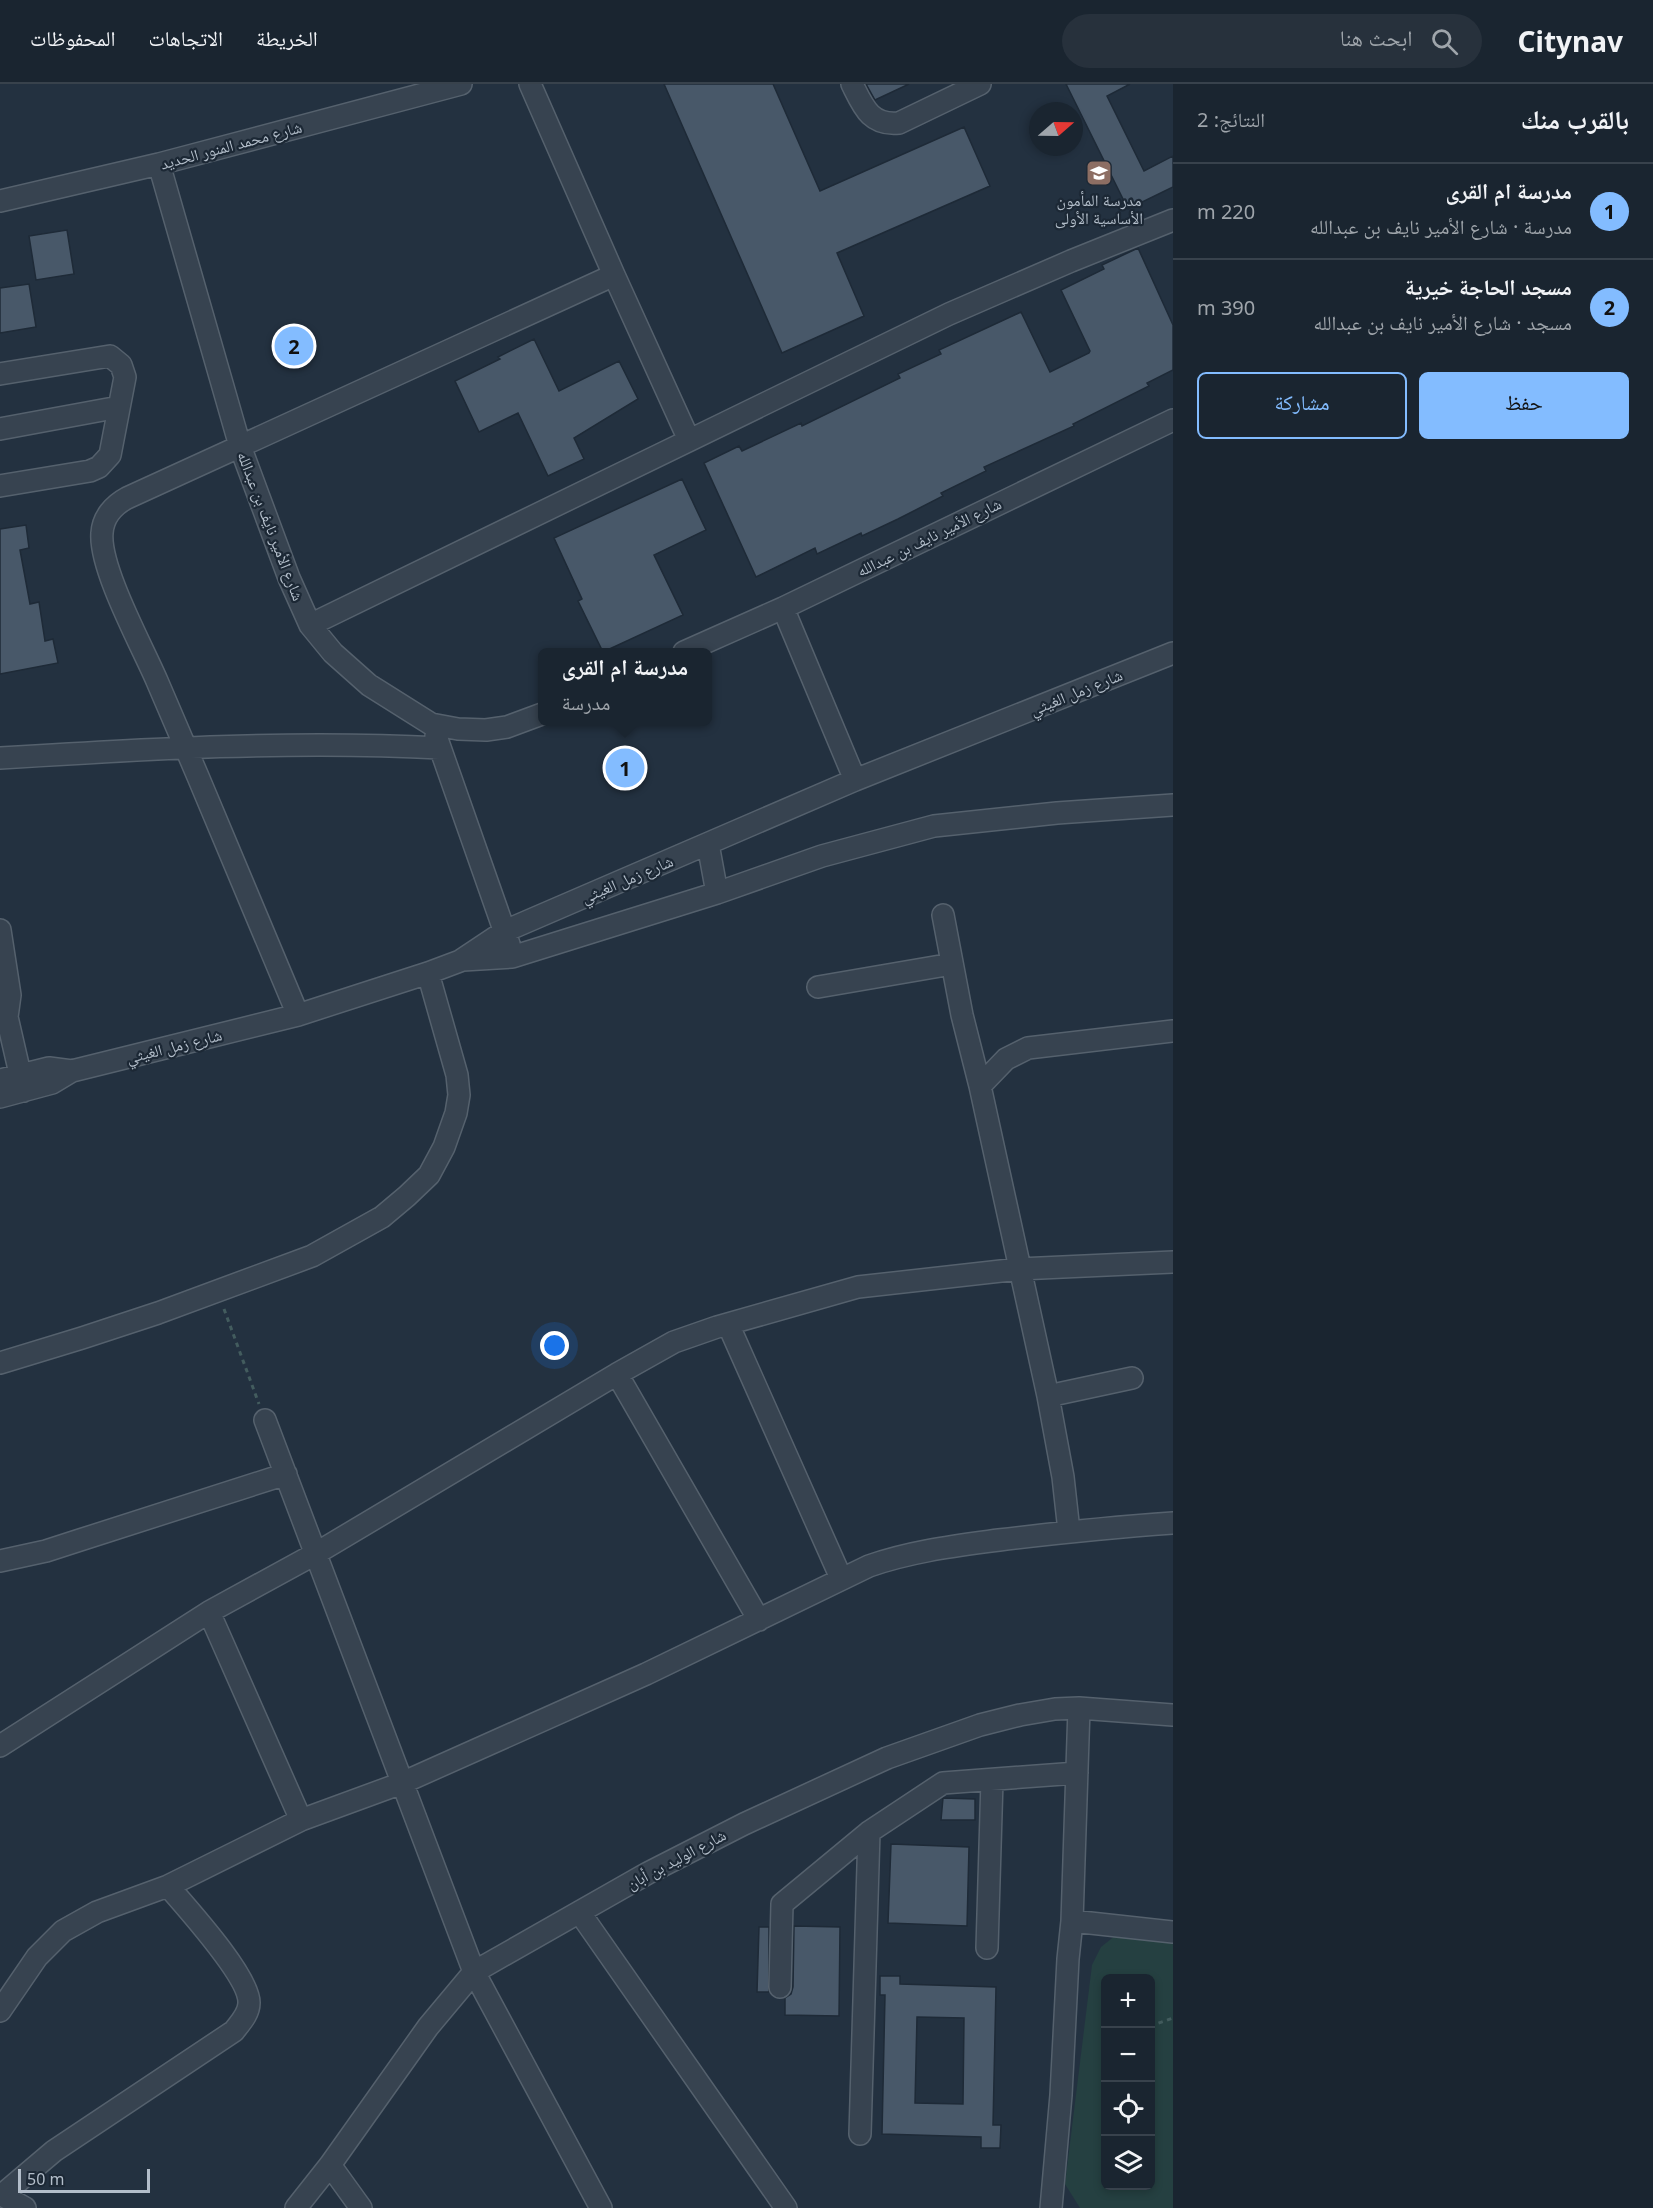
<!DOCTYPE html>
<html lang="ar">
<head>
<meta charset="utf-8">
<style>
  :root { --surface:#1a2530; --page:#27313c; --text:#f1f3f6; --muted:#9fa5ab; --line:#38424c; --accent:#83bcff }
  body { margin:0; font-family:"Noto Sans","Noto Naskh Arabic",sans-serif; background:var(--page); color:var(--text); direction:rtl }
  .controls { position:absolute; right:18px; bottom:18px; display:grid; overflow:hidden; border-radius:9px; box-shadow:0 3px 9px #0003 }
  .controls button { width:54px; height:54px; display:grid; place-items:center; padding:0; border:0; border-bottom:2px solid var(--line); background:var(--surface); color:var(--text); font:30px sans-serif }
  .compass { position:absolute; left:1029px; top:18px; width:54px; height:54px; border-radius:50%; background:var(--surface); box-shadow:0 3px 9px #0003; rotate:70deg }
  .scale { position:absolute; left:18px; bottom:15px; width:132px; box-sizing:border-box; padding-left:6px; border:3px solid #b3beca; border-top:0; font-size:16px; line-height:21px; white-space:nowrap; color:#b3beca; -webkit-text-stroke:4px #1c2835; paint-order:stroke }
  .you { position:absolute; left:555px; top:1262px; width:21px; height:21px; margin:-15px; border:4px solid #fff; border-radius:50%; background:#1a73e8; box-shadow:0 0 0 9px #1a73e833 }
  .badge { display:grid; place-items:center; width:39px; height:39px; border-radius:50%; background:var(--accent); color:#111; font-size:20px; font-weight:700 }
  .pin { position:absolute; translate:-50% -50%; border:3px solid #fff; box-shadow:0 2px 6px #0006 }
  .popup { position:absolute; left:538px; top:564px; width:174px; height:78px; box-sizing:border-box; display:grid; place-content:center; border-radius:9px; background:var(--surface); filter:drop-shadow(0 2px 4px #0005); font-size:20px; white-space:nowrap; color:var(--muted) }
  .popup b { font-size:22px; color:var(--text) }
  .popup::after { content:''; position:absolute; left:50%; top:100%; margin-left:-12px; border:12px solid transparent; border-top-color:var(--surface) }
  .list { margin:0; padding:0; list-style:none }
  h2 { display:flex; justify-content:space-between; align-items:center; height:78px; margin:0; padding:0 24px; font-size:26px }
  h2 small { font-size:20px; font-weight:400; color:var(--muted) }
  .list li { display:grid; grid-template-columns:39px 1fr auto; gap:18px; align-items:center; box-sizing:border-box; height:96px; padding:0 24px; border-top:2px solid var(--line) }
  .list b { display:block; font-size:22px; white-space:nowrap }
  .list p { margin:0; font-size:20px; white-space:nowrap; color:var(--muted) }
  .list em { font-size:20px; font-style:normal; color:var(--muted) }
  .actions { display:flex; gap:12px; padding:18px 24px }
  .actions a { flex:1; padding:14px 0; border:2px solid var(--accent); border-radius:9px; text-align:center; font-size:21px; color:var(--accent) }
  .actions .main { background:var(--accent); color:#111 }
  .icon { flex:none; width:33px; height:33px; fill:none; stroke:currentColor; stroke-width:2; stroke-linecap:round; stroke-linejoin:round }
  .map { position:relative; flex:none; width:1173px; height:2124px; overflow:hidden; direction:ltr }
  header { display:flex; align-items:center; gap:36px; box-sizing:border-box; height:84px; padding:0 30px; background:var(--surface); border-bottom:2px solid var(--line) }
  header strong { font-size:28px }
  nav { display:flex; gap:33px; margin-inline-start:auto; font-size:21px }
  .search { width:420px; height:54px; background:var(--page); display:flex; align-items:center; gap:15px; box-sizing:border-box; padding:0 21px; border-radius:33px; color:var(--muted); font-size:22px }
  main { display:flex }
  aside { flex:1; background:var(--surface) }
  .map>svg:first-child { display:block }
</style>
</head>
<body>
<header>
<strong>Citynav</strong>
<div class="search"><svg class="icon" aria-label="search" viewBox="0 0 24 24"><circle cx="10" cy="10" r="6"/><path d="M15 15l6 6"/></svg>ابحث هنا</div>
<nav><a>الخريطة</a><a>الاتجاهات</a><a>المحفوظات</a></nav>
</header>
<main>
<aside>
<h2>بالقرب منك<small>النتائج: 2</small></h2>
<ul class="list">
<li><span class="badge">1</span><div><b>مدرسة ام القرى</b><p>مدرسة · شارع الأمير نايف بن عبدالله</p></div><em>220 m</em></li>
<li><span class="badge">2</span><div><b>مسجد الحاجة خيرية</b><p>مسجد · شارع الأمير نايف بن عبدالله</p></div><em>390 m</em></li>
</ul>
<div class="actions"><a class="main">حفظ</a><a>مشاركة</a></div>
</aside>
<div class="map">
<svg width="1173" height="2124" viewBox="0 0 1173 2124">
  <rect width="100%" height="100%" fill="#233140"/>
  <path fill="#254041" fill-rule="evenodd" d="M1116,1851L1173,1856V2124H1080L1065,2100L1092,1881L1101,1863ZM1106,1894H1150V2102H1106Z"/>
  <path fill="#485869" stroke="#1e2a37" stroke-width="1.5" fill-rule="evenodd" d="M664,0H773L820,107L964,43L990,102L837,169L864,232L782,269Z
    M866,0H909L875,16Z
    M1066,0H1130L1107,12L1144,87L1173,72V103L1128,125Z
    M67,146L74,190L36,196L29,152Z
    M1138,164L1173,241V286L1147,299L1149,302L1073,340L1074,342L984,383L986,387L941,409L943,412L898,435L862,452L861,449L817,470L815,464L756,493L704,379L739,362L742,367L801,339L802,342L900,294L898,290L941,270L939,266L1021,228L1050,288L1089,269L1090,267L1061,206L1104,185L1102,181Z
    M29,200L36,243L0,249V204Z
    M534,255L559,307L619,277L638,315L574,354L584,375L548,392L518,329L479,348L455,297L500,275L498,273Z
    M682,395L706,446L654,471L683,531L603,568L578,517L582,515L554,454Z
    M26,441L29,464L20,466L30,520L39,518L45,557L53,555L58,579L0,590V445Z
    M943,1714L975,1715V1736H941Z
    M891,1760L969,1763L967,1842L888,1839Z
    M794,1842L840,1843L839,1932L785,1931V1914L791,1910L793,1903Z
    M759,1843H769V1908H757Z
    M880,1892H900V1900L996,1903L993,2041H1001L1000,2064H981V2053L882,2050L885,1911H880ZM917,1933L964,1934L963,2020L915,2019Z"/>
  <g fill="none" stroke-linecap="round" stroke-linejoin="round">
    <g stroke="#55616d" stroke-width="24">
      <path id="minor" d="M530,0L614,191L689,356
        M852,0C863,22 870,42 899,39L980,0
        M159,80L240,362L289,494L310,541L333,569L369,601L431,640L458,645L486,646L507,643L542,630
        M0,117L159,80L461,0
        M0,290L110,272L121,281L125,293L110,371L99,383L90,387L0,402
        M0,345L119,323
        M783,524L855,696
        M310,541L949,230L1071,177L1173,136
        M684,568L783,524L1173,336
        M436,652L509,860
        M0,674C146,665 293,656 440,664
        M708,760L717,809
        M943,831L962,931L980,1002
        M0,846L10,911L7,933L24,1007
        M463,876L512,873L717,809L822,772L934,742L1057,729L1173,721
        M818,903L952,880
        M298,931C252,820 205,708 157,597C142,562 99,484 102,449C103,433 114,421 127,414L614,191
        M0,996L49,984L72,987
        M0,1013L52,999L72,987L298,931L428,889L460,877L505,847L855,696L1173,569
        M728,1240L841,1494
        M0,1279L82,1254L158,1229L312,1172L382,1133L407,1112L429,1091L444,1063L456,1029L459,1011L457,991L428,889
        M617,1290L759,1536
        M1048,1312L1132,1294
        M265,1336L474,1888L601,2124
        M1069,1447L1063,1393L1048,1312L980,1002L1006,975L1028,964L1173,947
        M0,1477L46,1467L80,1456L286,1390
        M209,1528L301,1736
        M0,1662L209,1528L315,1470L617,1290L674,1258L717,1243L858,1203L1019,1185L1173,1178
        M580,1829L786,2124
        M1072,1837L1173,1848
        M987,1864L992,1696
        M780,1903L782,1820L869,1748L943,1699L1077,1689
        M0,1927L37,1873L63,1847L97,1828L168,1802L301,1736L402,1699L646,1590L869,1482C912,1467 955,1462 999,1456C1057,1449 1115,1443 1173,1439
        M860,2050L869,1748
        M330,2081L361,2124
        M0,2110L25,2124
        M2,2111L54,2067L234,1947C240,1939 249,1930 249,1919C250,1893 186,1823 168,1802
        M296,2124L330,2081L428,1943L474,1888L648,1789L744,1740L887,1674L980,1641L1020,1631L1055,1625L1079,1624L1173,1631
        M1051,2124L1061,2011L1068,1875L1072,1837L1079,1624"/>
    </g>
    <path stroke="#435c5e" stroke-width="3" stroke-dasharray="4.5 4.5" stroke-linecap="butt" d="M224,1225L259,1320
      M1150,1942L1173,1934"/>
    <use href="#minor" stroke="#374350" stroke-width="21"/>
  </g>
  <defs>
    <g id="school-square" transform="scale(1.35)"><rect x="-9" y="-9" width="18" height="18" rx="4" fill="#8d6e63" stroke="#1c2835"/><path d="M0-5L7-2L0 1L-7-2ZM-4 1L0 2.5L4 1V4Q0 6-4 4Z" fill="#fff"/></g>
  </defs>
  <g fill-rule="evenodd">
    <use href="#school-square" x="1099" y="89"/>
  </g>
  <g text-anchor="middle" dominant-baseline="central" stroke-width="4.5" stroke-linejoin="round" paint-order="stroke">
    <g font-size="16" fill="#b3beca" stroke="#1c2835">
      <text transform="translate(231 61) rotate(-15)">شارع محمد المنور الحديد</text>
      <text transform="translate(271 442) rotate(69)">شارع الأمير نايف بن عبدالله</text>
      <text transform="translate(929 453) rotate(-26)">شارع الأمير نايف بن عبدالله</text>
      <text transform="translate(1076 608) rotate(-22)">شارع زمل الغيثي</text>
      <text transform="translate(627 795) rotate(-23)">شارع زمل الغيثي</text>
      <text transform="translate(174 962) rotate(-14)">شارع زمل الغيثي</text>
      <text transform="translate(676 1775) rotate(-28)">شارع الوليد بن أبان</text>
    </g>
    <g font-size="16" fill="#b3beca" stroke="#1c2835">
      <text x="1099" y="116">مدرسة المأمون<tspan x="1099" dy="18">الأساسية الأولى</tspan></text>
    </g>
  </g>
</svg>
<div class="controls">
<button>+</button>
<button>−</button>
<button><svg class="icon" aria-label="locate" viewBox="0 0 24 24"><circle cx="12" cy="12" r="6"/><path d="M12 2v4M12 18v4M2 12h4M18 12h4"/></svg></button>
<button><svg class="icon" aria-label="layers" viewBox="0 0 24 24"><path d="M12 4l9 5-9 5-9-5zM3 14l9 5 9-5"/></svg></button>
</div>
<svg class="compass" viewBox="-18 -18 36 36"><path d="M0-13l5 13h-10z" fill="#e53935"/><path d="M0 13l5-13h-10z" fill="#9fa5ab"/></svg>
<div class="scale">50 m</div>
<div class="you"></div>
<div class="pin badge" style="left:625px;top:684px">1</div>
<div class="popup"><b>مدرسة ام القرى</b>مدرسة</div>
<div class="pin badge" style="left:294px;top:262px">2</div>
</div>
</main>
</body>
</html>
